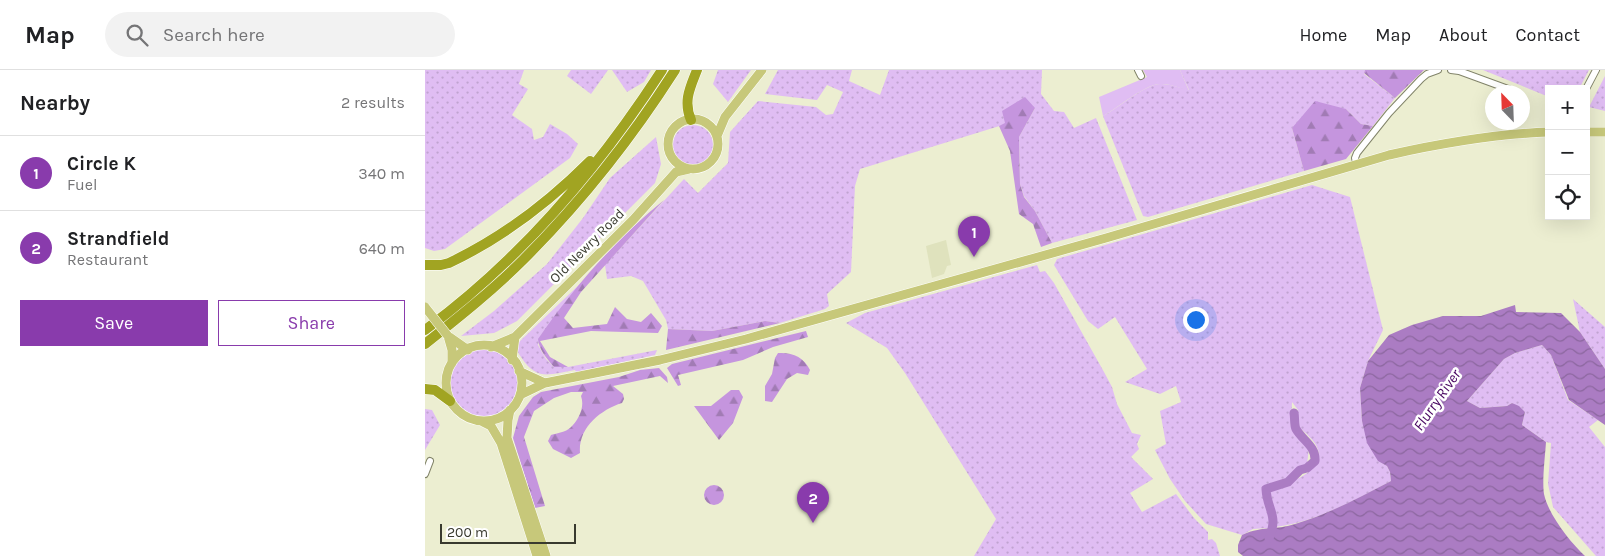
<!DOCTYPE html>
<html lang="en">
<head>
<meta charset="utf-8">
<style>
  :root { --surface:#fff; --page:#f2f2f2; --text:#202124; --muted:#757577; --line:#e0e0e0; --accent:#893bac }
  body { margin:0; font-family:Karla,sans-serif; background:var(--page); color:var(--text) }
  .controls { position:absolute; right:15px; top:15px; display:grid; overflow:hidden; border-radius:0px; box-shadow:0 5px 20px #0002 }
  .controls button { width:45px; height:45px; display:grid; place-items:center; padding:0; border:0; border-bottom:1px solid var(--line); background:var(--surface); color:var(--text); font:25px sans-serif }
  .compass { position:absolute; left:1060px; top:15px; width:45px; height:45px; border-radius:50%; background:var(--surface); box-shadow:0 5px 20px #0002; rotate:337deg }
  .scale { position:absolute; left:15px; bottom:12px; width:136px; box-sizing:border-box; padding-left:5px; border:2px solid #393a2f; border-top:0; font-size:14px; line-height:18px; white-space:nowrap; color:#393a2f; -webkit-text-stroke:4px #fff; paint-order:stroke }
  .you { position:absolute; left:770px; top:249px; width:18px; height:18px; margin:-12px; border:4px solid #fff; border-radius:50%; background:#1a73e8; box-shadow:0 0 0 8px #1a73e833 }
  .badge { display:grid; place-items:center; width:32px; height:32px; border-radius:50%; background:var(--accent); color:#fff; font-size:16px; font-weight:700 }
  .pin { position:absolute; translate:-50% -41px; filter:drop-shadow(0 1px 2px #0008) }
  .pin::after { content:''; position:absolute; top:26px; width:18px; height:15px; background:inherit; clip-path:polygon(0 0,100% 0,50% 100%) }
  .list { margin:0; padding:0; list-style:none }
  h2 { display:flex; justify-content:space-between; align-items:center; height:65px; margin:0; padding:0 20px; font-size:21px }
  h2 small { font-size:16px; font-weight:400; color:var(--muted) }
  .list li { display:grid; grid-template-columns:32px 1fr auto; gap:15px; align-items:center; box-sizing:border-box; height:75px; padding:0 20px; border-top:1px solid var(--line) }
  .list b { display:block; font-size:19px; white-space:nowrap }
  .list p { margin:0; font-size:16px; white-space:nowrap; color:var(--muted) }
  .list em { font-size:16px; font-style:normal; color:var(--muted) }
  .actions { display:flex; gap:10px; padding:15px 20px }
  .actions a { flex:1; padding:11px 0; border:1px solid var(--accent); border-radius:0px; text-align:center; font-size:18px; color:var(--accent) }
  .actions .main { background:var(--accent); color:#fff }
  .icon { flex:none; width:28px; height:28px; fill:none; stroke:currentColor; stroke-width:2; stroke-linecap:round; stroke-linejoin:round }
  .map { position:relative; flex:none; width:1180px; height:486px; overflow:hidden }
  header { display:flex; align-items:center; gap:30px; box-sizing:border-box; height:70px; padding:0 25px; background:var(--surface); border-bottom:1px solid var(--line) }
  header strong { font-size:24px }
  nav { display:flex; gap:28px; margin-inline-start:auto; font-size:18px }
  .search { width:350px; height:45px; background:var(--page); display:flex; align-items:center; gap:12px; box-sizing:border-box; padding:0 18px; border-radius:28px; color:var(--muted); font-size:19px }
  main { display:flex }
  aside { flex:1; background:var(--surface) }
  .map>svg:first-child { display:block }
</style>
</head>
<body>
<header>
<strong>Map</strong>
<div class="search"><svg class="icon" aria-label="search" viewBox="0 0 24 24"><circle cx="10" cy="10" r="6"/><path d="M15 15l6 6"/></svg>Search here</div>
<nav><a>Home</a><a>Map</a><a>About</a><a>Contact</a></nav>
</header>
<main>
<aside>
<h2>Nearby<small>2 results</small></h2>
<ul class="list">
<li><span class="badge">1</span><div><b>Circle K</b><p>Fuel</p></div><em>340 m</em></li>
<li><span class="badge">2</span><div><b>Strandfield</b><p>Restaurant</p></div><em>640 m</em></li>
</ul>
<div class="actions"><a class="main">Save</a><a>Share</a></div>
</aside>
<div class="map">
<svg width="1180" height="486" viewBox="0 0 1180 486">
  <defs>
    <pattern id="grass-dots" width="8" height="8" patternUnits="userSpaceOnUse" patternTransform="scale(1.25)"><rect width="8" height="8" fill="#e0bdf3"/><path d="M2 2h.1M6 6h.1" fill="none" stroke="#c1a3d1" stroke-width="1.8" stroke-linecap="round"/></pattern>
    <pattern id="forest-firs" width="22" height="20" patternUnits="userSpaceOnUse" patternTransform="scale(1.25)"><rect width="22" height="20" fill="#c595de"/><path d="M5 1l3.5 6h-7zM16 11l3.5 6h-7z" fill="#a17bb4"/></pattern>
    <pattern id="water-waves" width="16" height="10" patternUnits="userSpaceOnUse" patternTransform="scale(1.25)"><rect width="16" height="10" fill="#ab7cc3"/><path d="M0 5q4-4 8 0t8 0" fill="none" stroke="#8c679f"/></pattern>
  </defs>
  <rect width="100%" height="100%" fill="#eceed1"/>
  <path fill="#dfe2bd" d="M521,170L526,195L522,196L519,204L507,208L501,176Z"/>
  <path fill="url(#grass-dots)" d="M0,0H99L94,14L103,19L87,45L107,59L109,70L118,67L125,54L142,64L153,74L145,88L20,179L9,181L0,178Z
    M146,0H183L166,24L142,6Z
    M187,0H226L219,12L202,22Z
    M293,0H326L303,32L288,14Z
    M353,0H427L424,11L455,25L464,0H617L616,24L629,41L639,42L649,58L671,48L712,150L627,173L610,141L599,126L595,114L594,67L610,38L581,54L435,99L430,116L426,202L402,224L404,236L400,239L355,253L340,251L287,261L243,259L241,250L218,211L206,206L182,209L180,195L259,109L273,123L303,93L305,62L333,31L391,37L401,45L408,44L418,22L402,15L392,30L340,24Z
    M755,0H940L939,4L970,28L948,56L936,54L921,39L867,58L879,101L723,147L718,146L678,46C693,38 722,13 736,14C745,14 755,18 764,20Z
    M1058,0H1164L1154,19H1124V27Z
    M1180,6V41L1164,37Z
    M248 75a20 20 0 1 1 40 0a20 20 0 1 1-40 0Z
    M231,67L236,94L230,113L92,251L69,263L36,266L69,241L122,194L158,148L185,108Z
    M887,115L925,127L958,260L943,291L935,318L937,351L953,390L962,396L965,402L966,411C930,430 891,452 850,457C852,442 843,434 844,420C860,415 900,402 893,380C891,371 879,362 873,356V340L867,332L866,355L884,378L882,394L874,397L862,408L841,415C837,430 846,442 844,458L828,459L817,465L781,454L760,431L745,409L730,380L741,374L735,341L756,332L751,316L735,324L700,312L722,299L690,247L673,259L663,251L629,195L632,189Z
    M612,195L615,202L620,201L629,213L679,302L687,317L692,334L707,363L716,365L712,374L714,379L706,387L728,409L705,423L717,442L751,424L769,448L783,462V470L787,469L791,473L795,486H549L571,449L480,303L462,278L421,253L440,243Z
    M158,211L116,265L113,275L121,289L129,297H143L232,280L230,285L151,302L150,300C125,304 112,312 96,287C92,282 91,278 94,272Z
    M1148,229L1180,257V299L1155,262Z
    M1117,275L1126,285L1143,330L1173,350L1164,357L1180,377V486H1171L1128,437L1123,414L1126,373L1121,372L1097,355L1100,342L1087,333L1082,336L1055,338L1042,331L1079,289L1090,283Z
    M25 313a34 34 0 1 1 68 0a34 34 0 1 1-68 0Z
    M0,339L7,340L15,355L0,380Z"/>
  <path fill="url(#forest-firs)" d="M940,0H999L970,28L939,3Z
    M600,27L610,38L594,67L595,114L599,127L610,141L627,173L616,177L608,154L594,144L585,81L574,56L580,53L577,41Z
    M890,31L921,39L936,54L948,56L921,89L879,101L867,58Z
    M239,130L156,222L139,248L148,258L182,254L190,237L202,249L216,252L226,243L237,256L233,263L166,261L115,271L125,287L143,297H129C122,289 114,280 113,269C148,218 191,169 239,130Z
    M340,251L355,253L241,280L243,259L287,261Z
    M381,261L383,267L348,277L318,290L253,305L256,315L253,316L242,298L247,294Z
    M353,283C367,282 379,287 385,300L383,305L372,303L362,309L347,332L340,331V316L347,304L350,288Z
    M234,298L242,307L243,313L235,306L188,316L198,324L199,329L197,333C175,340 153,358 155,383L146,388L128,379L123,371L126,365C132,363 141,362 145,358C154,350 160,337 156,326L158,322H146L129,328L109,341L99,367L120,436L110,438L88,368L94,346L108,327L116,322L194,307L215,300Z
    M306,320H314L318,327L308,353L294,370L269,336H286Z
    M279 425a10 10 0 1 1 20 0a10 10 0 1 1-20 0Z"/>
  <path fill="#e0bdf3" d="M718,0H755L764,21C755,18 746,14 737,14C722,12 693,38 678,46L674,27L722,7Z"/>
  <path fill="url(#water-waves)" d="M1090,235L1091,242L1136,243L1155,262L1180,299V355L1144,330L1126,285L1117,275L1090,283L1079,289L1042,331L1055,338L1082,336L1087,333L1094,336L1100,342L1097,355L1121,372C1120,387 1117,411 1119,424C1123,444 1145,472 1160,486H818L813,482V475L817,465C836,456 852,460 870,454C904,444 935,427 966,411L965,402L962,396L953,391L942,373L937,351L935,318L943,291L964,265L987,255L1018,246H1056Z"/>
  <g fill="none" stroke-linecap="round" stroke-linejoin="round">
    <path stroke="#ab7cc3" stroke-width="9" d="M844,468C854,445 842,440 841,419L863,412L875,400L882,398L890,391C891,376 878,371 871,359C869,355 870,348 869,343"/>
    <g stroke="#82846a" stroke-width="8">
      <path id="minor" d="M713,0L716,6
        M1026,0L1034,1L1086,20
        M1161,19L1171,0
        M931,93L930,88L932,83L964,43L996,9L1002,4L1013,0
        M0,404L5,391"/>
    </g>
    <g stroke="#fff" stroke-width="10">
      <path id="major" d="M243 74a25 25 0 1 1 50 0a25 25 0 1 1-50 0Z
        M1161,62H1180
        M292,66L300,47L337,0
        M23,266L27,280V293
        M23,266L43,280
        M21 313a38 38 0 1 1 76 0a38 38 0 1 1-76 0Z
        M66,277L90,267L208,150L251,102L264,99
        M87,290L90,267
        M94,301L120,313
        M95,325L120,313L235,290L321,269L681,168L964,85C1017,73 1070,64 1124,62
        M85,340L83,350L82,368L121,486
        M58,352L66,356L76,373L112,486"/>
    </g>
    <g stroke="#fff" stroke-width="11">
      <path id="highway" d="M266,50C258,31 265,18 272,0
        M0,195H16L24,193C77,168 123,133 165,91
        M0,260C95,190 173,99 237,0
        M0,274C34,247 68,220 98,190C156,132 206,69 250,0
        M0,319L10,320L25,331"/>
    </g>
    <use href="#minor" stroke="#fff" stroke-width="6"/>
    <use href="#major" stroke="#c7c87a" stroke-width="9"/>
    <use href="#highway" stroke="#a1a422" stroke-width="10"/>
    <g stroke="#fff" stroke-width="10" stroke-linecap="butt">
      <path id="major-bridge" d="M0,237L23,266"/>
    </g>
    <use href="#major-bridge" stroke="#c7c87a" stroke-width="9"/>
  </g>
  <g text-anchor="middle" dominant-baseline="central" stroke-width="5" stroke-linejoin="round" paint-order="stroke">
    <g font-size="14" fill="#393a2f" stroke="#fff">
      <text transform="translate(162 176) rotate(-45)">Old Newry Road</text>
    </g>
    <g font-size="15" font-style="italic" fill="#470460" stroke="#fff">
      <text transform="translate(1012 330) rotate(-55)">Flurry River</text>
    </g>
  </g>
</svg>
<div class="controls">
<button>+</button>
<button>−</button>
<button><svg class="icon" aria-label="locate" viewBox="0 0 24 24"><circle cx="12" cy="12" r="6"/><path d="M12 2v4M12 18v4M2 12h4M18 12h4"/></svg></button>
</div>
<svg class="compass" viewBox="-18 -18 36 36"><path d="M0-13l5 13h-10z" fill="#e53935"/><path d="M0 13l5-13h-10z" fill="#757577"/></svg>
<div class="scale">200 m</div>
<div class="you"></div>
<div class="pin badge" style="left:549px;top:187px">1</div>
<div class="pin badge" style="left:388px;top:453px">2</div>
</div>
</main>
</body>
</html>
